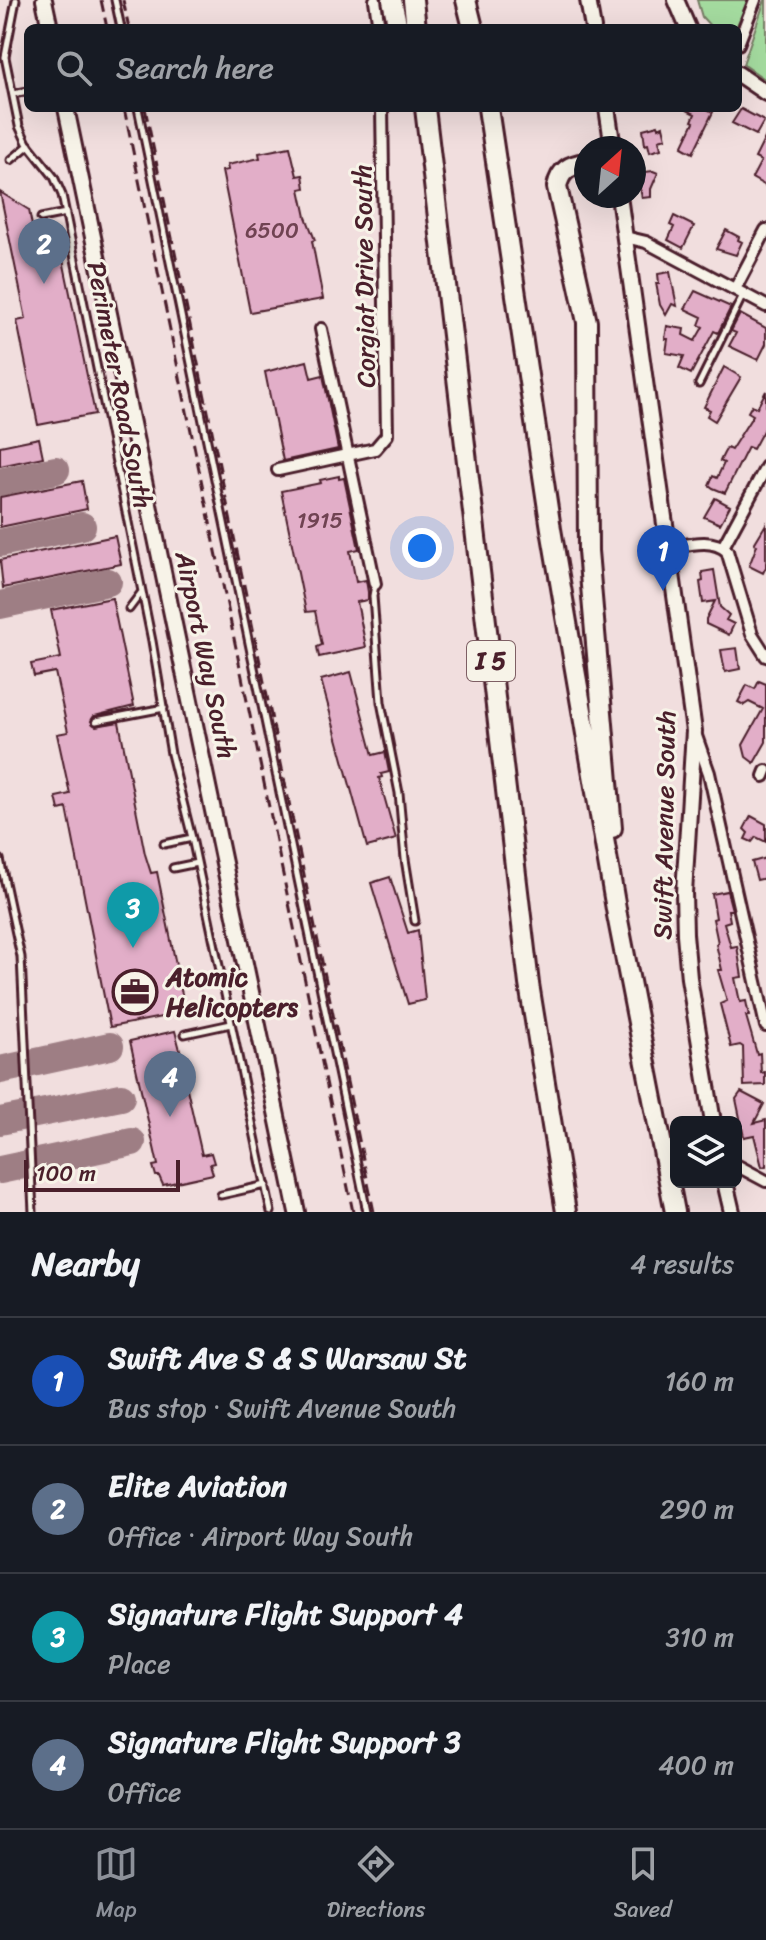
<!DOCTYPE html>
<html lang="en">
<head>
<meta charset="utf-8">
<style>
  :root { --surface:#171b24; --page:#242831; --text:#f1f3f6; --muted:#9ea1a6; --line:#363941; --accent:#8c9099 }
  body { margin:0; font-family:Sriracha,sans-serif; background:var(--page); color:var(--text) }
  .controls { position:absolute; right:24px; bottom:24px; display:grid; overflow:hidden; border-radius:12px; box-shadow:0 8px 32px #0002 }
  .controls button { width:72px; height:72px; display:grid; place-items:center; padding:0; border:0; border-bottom:2px solid var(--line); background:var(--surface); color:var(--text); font:40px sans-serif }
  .compass { position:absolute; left:574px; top:136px; width:72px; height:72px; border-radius:50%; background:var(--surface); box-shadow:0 8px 32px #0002; rotate:27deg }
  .scale { position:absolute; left:24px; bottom:20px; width:156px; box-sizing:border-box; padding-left:8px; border:4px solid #4a1f2b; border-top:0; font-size:22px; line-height:28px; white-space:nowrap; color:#4a1f2b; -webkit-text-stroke:6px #f7f3e8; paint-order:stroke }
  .you { position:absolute; left:422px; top:548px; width:28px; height:28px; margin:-20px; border:6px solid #fff; border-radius:50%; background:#1a73e8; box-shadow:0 0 0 12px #1a73e833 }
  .badge { display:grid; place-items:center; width:52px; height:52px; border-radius:50%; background:var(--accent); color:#fff; font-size:26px; font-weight:700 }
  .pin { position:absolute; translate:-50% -66px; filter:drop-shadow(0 2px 4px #0008) }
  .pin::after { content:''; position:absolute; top:42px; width:28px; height:24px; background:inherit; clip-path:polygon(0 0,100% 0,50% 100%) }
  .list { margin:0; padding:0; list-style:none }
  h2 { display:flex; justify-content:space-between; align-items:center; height:104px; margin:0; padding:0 32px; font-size:34px }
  h2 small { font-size:26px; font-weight:400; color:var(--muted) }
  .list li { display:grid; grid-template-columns:52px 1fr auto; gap:24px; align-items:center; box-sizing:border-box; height:128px; padding:0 32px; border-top:2px solid var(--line) }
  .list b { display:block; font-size:30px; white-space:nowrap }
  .list p { margin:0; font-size:26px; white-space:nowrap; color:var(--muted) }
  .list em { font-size:26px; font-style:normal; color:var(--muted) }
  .icon { flex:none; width:44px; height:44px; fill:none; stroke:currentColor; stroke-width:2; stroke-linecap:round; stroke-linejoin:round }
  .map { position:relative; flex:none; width:766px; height:1212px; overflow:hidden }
  .search { position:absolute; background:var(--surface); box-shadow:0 8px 32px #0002; left:24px; right:24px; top:24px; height:88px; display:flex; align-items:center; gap:20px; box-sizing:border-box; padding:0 28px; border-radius:12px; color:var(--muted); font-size:30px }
  .sheet { height:616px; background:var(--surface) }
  nav { display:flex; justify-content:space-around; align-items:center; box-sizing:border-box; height:112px; border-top:2px solid var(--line); background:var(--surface); font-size:22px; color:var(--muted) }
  nav a { display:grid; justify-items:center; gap:4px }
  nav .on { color:var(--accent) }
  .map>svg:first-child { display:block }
</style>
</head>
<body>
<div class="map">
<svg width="766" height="1212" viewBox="0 0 766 1212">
  <rect width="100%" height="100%" fill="#f1dede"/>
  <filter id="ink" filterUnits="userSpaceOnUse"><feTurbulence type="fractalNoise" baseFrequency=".0125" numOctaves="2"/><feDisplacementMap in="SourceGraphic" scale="16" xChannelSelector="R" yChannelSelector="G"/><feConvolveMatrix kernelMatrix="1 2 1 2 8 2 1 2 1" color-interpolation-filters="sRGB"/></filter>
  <g filter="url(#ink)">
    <path fill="#a4db9f" stroke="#777d65" stroke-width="2" d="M697,0H748L736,28H712L702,17Z
      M765,0H766V80L743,64Z"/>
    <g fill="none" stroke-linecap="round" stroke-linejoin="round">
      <path stroke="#9e7e84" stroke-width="28" d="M0,482L56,470
        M0,543L82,526
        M0,605L108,582
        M0,1070L110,1046
        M0,1121L121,1097
        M0,1170L132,1142"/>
    </g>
    <path fill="#e2aec8" stroke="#4a1f2b" stroke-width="2" d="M683,108H705L713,112L693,153L682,147L694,122L692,121L695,114Z
      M741,109L764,121L756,135L732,123Z
      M658,125L659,128L663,126L666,138L659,140L661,149L650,152L648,144L645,145L643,129Z
      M766,136V186L752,178L761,161L755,158Z
      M290,147L297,176L303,175L305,188L300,189L306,217L315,240L312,241L323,299L250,312L222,171L228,170L227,165L260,158L259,153Z
      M653,171L658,173L651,189V197L642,198L637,173Z
      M0,192L29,210L33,231L61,250L95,414L38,425L17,321L26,319Z
      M674,216L694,226L683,248L668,240L674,227L670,225Z
      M726,230L739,237L738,240L742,242L736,255L716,249Z
      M670,272L677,306L672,304L666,315L660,305L656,283H659L658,274Z
      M695,291L731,307L718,333L714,331L691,374L679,368L684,356L666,353L668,339H665L667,326L684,329L683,335L695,341L703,327L699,325L702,317L685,309Z
      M740,314L766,328V344L758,360L729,346L736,333L731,331Z
      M307,361L311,378L323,375L338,449L283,461L265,372Z
      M724,367L741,377L715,421L707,416L710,410L704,407Z
      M766,391V425L753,449L748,447L725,493L713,488L709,485L713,476L717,478L724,463L720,461L724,453L727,448L731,450L753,415L748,412L752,405L757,408Z
      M39,438L43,457L0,466V446Z
      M339,476V479L344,478L359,549L350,551L356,582L366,580L368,592V600L357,602L366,647L319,657L317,647L322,645L315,611L306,612L281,491L321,483L320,480Z
      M82,481L87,509L0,527V497Z
      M715,498L730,506L720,524L704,517Z
      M766,524V567L763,573L749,566L757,545L754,544Z
      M115,536L121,564L3,588L0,560Z
      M714,570L720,607L729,615L726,620L734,624L729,635L706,624V619L715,601L703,603L700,582L703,581L702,572Z
      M112,598L134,706L94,716L91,721L96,726L119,722L145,854L151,873L157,872L185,1009L176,1010L177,1014L110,1027L67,808L59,810L56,797L70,794L57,734L68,732L55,672L34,676L31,664L61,658L51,610Z
      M737,648L740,669L725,672L721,650Z
      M351,672L373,755L385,752L389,772L381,774L382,777L379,778L396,839L367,847L321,680Z
      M759,681L766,684V742L754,763L746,757L743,745L763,709L749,702L744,705L738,702L747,685L755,689Z
      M751,816L766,824V842L756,837L752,842L745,839L748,833L744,829Z
      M766,858V878L757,880L752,862Z
      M390,877L408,933L418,930L425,1000L408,1004L371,883Z
      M727,891L732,910H728L730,921L724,923L731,947L737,946L742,977L735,978L740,1002L746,1001L749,1016H746L757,1054L760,1053L761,1073L765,1072V1085L744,1086L743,1047L740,1045L731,1047L720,1004L727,1001L718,970H722L716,944L718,943L713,919L716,918L712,894Z
      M175,1031L188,1080H185L202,1155L211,1153L214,1163L210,1164L213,1174L163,1185L159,1176H156L153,1166L158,1165L130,1041Z
      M741,1092L764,1104L754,1123L766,1120V1166L762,1167L754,1135L744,1137L736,1099Z"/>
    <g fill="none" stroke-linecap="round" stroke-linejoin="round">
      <g stroke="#4a1f2b" stroke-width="11">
        <path id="lane" d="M16,0L5,57L19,126L27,143L54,177L62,195L152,641L171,754L192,838L271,1212
          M115,0L121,28
          M13,94L28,91
          M138,108L367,1212
          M11,160L29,145
          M41,218L66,213
          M699,384L743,295
          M375,585L373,596L381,702L399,793L405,859L415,921
          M129,609L141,593
          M96,721L164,708
          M164,844L192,838
          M0,859L21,957L33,1212
          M173,868L197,863
          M185,1034L231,1024
          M221,1195L266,1185"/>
      </g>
      <g stroke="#4a1f2b" stroke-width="16">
        <path id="street" d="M375,0L379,28
          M738,44L755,0
          M625,237L646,242L766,306
          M735,289L766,230
          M321,329L375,584
          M278,470L375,449L387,435L382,108
          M723,547L766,467
          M668,548C688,545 711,537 727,551L752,634L766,656
          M696,736L709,773L766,1026
          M764,776L766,771
          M736,1165L766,1181"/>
      </g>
      <g stroke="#4a1f2b" stroke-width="20">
        <path id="secondary" d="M44,0L50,28
          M588,0L593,28
          M676,0L688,28
          M738,74L766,93
          M66,108L297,1212
          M607,108L613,148
          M619,196L694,731L684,893L685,934L689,978L713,1122
          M725,1182L732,1212"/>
      </g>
      <g stroke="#4a1f2b" stroke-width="24">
        <path id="highway" d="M392,0L398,28
          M413,0L416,28
          M466,0L473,28
          M425,108L529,984L566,1212
          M488,108L551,529L617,915L675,1212
          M586,163C570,165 560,170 557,187L587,322L588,551L612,828"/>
      </g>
      <use href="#lane" stroke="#f7f3e8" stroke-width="5"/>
      <use href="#street" stroke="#f7f3e8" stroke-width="10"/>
      <use href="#secondary" stroke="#f7f3e8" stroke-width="14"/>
      <use href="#highway" stroke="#f7f3e8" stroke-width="18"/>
      <path stroke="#4a1f2b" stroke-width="3" stroke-dasharray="12 6" stroke-linecap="butt" d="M101,0L107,28
        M123,0L129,28
        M124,108L353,1212
        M145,108L374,1212"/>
    </g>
  </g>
  <defs>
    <g id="office-ring" transform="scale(2.3)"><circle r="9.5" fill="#f7f3e8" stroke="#4a1f2b" stroke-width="1.5"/><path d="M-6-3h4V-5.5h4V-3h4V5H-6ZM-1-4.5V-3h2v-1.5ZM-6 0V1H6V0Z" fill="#4a1f2b"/></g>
  </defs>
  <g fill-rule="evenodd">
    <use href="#office-ring" x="135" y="992"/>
  </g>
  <g text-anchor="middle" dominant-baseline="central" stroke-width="6" stroke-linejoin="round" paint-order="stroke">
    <g font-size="22" fill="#704352">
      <text x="272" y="230">6500</text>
      <text x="320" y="520">1915</text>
    </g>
    <rect fill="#f7f3e8" stroke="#7e5f64" stroke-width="2" x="467" y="641" width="48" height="40" rx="6"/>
    <g font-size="24" font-weight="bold" fill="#4a1f2b">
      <text x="491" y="661">I 5</text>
    </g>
    <g font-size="26" fill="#4a1f2b" stroke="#f7f3e8">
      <text transform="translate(364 276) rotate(-91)">Corgiat Drive South</text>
      <text transform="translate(120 385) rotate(79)">Perimeter Road South</text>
      <text transform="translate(206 655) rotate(78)">Airport Way South</text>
      <text transform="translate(664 825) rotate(-89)">Swift Avenue South</text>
    </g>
    <g font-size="26" font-weight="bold" fill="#4a1f2b" stroke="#f7f3e8" text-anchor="start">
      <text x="166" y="977">Atomic<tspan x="166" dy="30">Helicopters</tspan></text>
    </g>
  </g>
</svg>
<div class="controls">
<button><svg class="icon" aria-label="layers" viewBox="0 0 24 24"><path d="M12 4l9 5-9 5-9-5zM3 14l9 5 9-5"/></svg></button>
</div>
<svg class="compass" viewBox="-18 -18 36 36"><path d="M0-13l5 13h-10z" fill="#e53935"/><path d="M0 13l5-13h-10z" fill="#9ea1a6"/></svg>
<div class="scale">100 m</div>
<div class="you"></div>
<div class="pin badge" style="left:663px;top:591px;background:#1a4fb4">1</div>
<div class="pin badge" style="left:44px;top:284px;background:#5c6f8a">2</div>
<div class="pin badge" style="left:133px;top:948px;background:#0f9aa8">3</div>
<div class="pin badge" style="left:170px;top:1117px;background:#5c6f8a">4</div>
<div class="search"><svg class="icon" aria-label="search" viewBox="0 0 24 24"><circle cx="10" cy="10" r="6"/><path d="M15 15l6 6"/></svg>Search here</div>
</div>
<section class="sheet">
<h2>Nearby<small>4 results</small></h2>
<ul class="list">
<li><span class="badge" style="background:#1a4fb4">1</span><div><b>Swift Ave S &amp; S Warsaw St</b><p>Bus stop · Swift Avenue South</p></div><em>160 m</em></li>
<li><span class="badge" style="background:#5c6f8a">2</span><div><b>Elite Aviation</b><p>Office · Airport Way South</p></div><em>290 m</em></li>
<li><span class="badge" style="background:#0f9aa8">3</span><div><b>Signature Flight Support 4</b><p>Place</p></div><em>310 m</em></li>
<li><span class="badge" style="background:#5c6f8a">4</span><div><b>Signature Flight Support 3</b><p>Office</p></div><em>400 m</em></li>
</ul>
</section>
<nav>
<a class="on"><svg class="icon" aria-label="map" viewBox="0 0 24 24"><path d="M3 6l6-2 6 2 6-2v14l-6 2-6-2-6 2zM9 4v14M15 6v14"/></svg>Map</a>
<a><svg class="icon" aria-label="directions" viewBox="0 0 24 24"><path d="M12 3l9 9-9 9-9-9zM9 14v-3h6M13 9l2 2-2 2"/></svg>Directions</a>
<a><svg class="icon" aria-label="saved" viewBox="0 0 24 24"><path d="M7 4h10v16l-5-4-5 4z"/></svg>Saved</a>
</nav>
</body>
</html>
